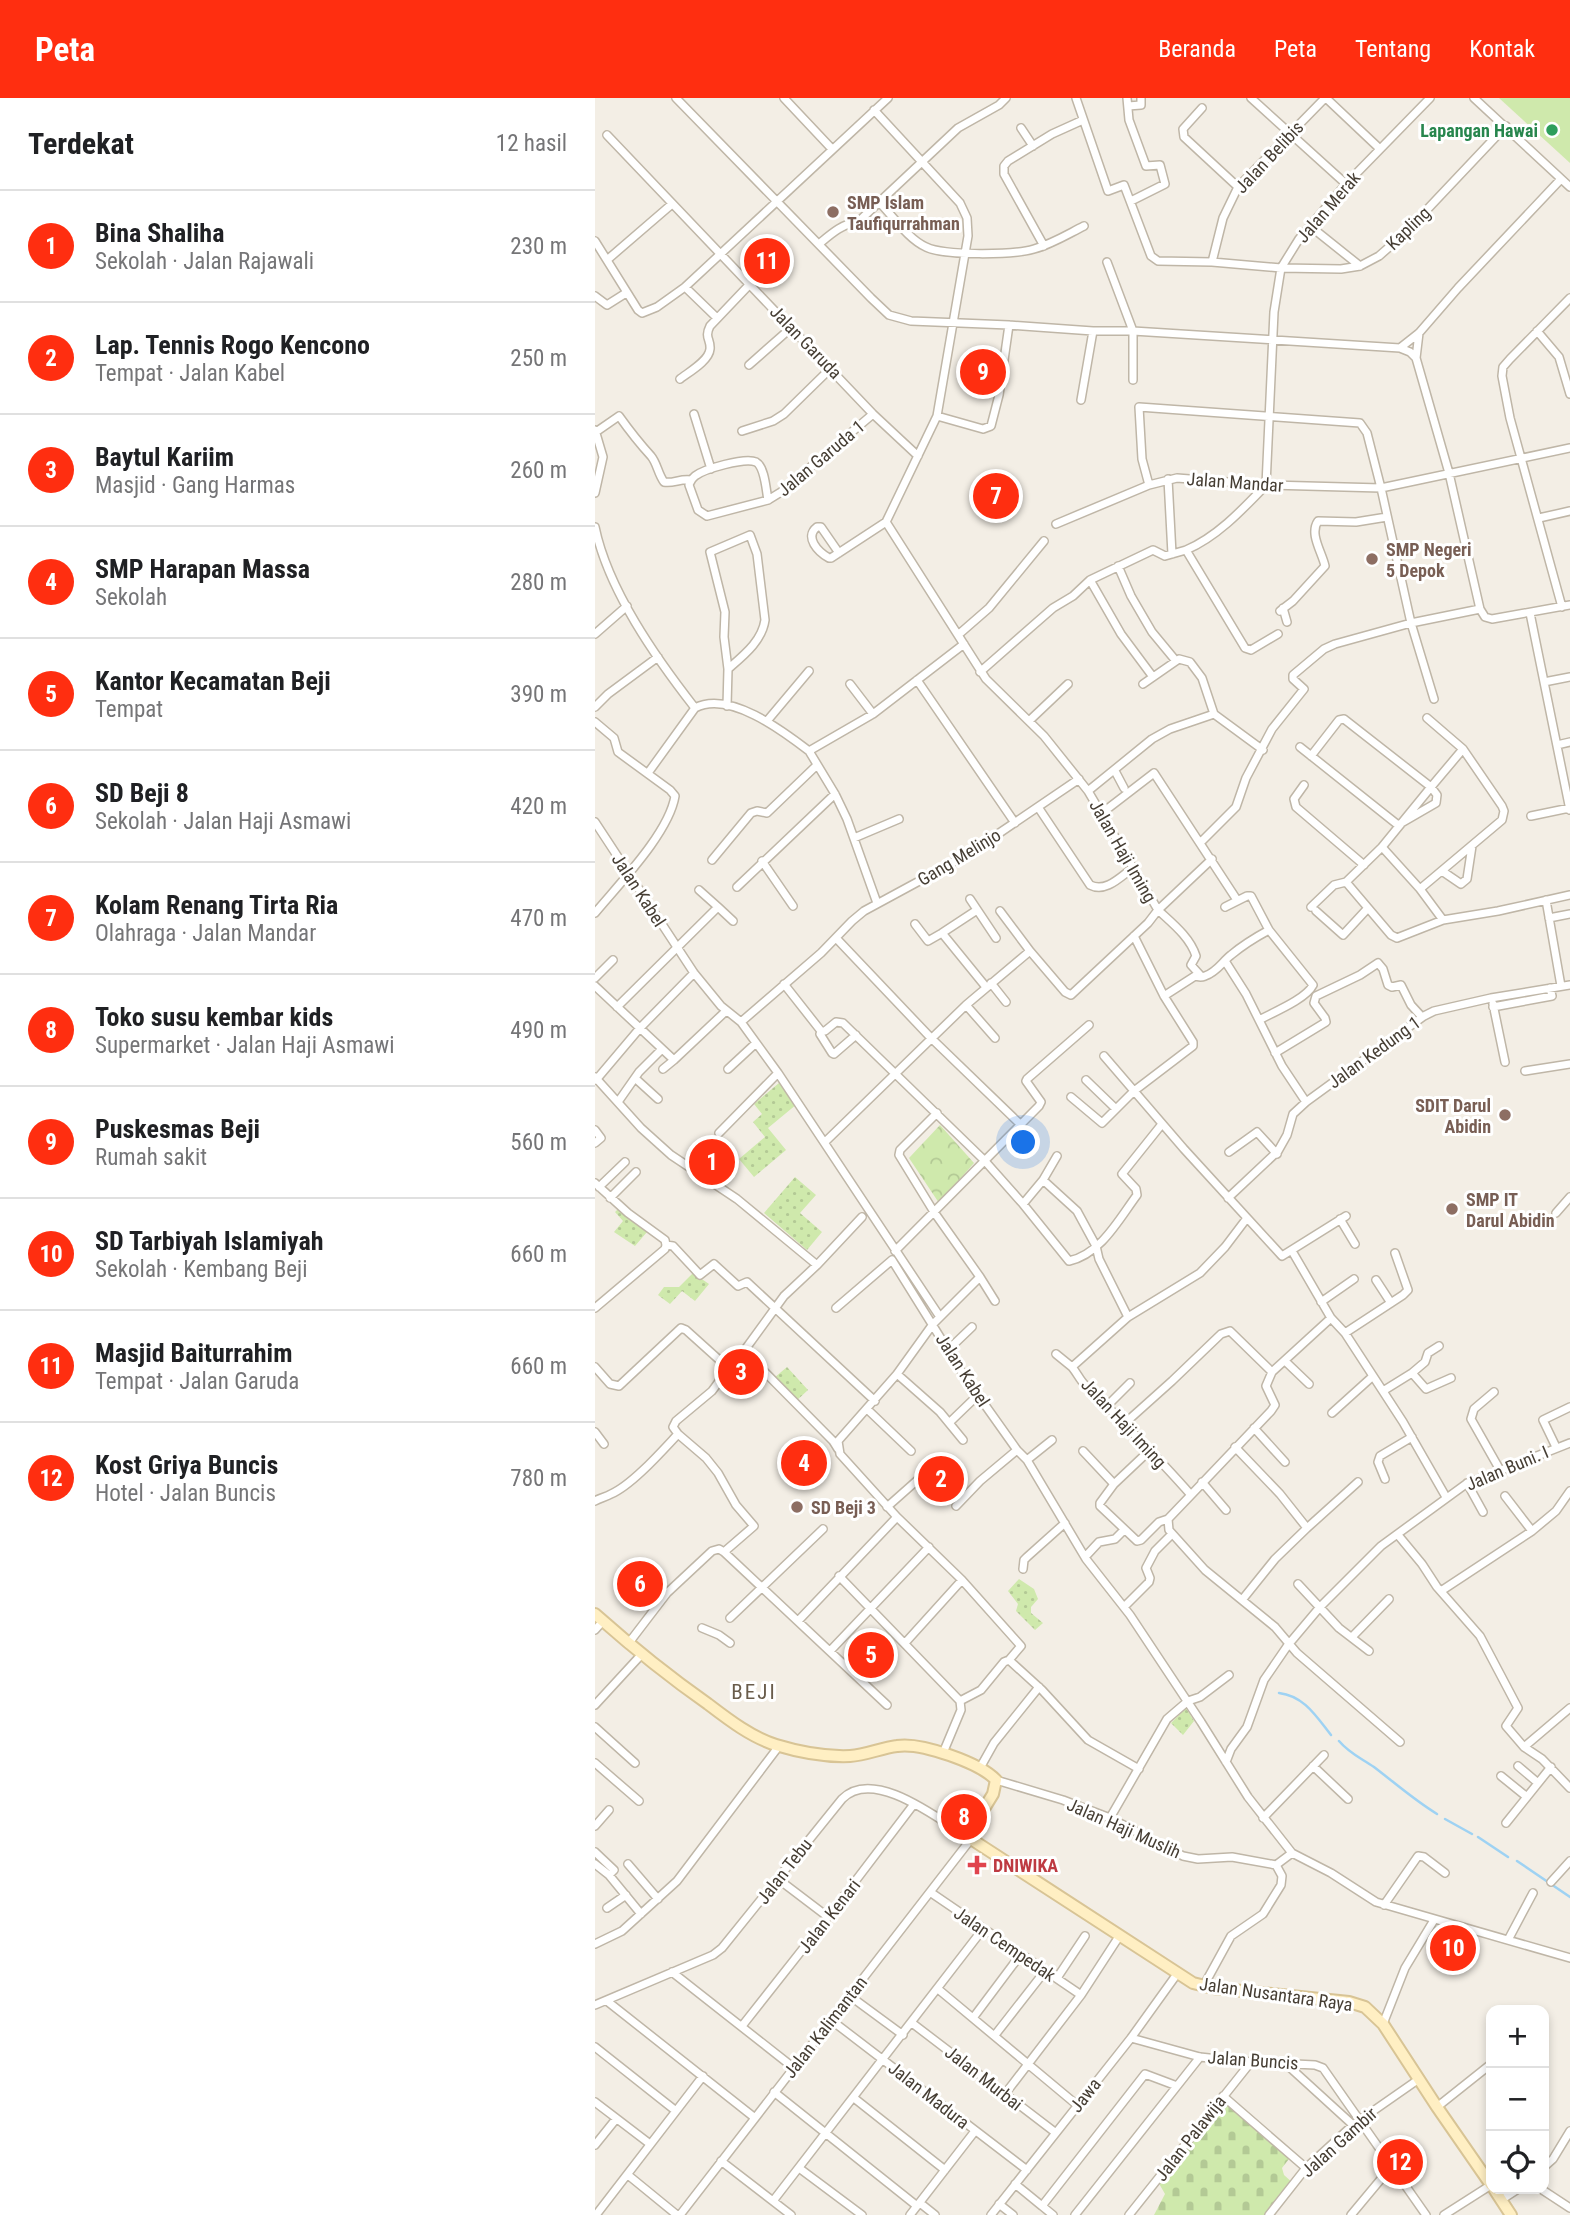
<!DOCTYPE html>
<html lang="id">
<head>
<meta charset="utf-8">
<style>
  :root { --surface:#fff; --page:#f6f6f6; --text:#202124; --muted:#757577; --line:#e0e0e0; --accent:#ff2e10 }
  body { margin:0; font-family:"Roboto Condensed",sans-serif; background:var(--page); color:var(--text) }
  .controls { position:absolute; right:21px; bottom:21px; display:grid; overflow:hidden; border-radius:14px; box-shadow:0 4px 10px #0003 }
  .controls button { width:63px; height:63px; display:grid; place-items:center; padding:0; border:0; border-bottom:2px solid var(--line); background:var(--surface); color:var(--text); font:35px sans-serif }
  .you { position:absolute; left:429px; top:1045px; width:24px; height:24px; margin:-18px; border:5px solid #fff; border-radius:50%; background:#1a73e8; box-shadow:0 0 0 10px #1a73e833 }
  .badge { display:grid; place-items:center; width:46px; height:46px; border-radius:50%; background:var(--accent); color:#fff; font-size:23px; font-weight:700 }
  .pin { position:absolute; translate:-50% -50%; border:4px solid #fff; box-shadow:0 2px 7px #0006 }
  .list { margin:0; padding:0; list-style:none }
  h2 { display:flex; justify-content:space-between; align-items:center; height:91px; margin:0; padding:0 28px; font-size:30px }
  h2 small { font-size:23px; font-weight:400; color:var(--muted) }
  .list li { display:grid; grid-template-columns:46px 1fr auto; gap:21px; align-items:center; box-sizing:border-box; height:112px; padding:0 28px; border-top:2px solid var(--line) }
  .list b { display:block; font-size:26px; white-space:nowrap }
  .list p { margin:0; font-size:23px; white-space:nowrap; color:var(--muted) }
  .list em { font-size:23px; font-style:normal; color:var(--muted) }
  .icon { flex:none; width:38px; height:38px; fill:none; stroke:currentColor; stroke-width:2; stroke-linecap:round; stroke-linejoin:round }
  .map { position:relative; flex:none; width:975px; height:2117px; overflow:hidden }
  header { display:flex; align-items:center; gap:42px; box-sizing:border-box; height:98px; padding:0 35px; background:var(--accent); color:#fff }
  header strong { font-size:33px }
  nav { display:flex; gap:38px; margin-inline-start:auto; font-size:24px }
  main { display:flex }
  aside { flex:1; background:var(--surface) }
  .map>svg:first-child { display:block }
</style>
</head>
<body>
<header>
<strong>Peta</strong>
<nav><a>Beranda</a><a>Peta</a><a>Tentang</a><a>Kontak</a></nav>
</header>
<main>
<aside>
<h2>Terdekat<small>12 hasil</small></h2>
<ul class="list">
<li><span class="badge">1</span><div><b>Bina Shaliha</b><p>Sekolah · Jalan Rajawali</p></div><em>230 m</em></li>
<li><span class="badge">2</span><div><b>Lap. Tennis Rogo Kencono</b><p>Tempat · Jalan Kabel</p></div><em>250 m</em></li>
<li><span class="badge">3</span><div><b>Baytul Kariim</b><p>Masjid · Gang Harmas</p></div><em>260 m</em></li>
<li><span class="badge">4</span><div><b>SMP Harapan Massa</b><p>Sekolah</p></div><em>280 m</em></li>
<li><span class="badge">5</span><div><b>Kantor Kecamatan Beji</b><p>Tempat</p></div><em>390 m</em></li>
<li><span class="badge">6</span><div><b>SD Beji 8</b><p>Sekolah · Jalan Haji Asmawi</p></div><em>420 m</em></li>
<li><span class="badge">7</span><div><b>Kolam Renang Tirta Ria</b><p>Olahraga · Jalan Mandar</p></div><em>470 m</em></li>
<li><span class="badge">8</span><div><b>Toko susu kembar kids</b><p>Supermarket · Jalan Haji Asmawi</p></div><em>490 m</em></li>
<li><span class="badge">9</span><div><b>Puskesmas Beji</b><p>Rumah sakit</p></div><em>560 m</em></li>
<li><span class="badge">10</span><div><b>SD Tarbiyah Islamiyah</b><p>Sekolah · Kembang Beji</p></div><em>660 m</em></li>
<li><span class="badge">11</span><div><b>Masjid Baiturrahim</b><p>Tempat · Jalan Garuda</p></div><em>660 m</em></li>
<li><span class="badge">12</span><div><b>Kost Griya Buncis</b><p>Hotel · Jalan Buncis</p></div><em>780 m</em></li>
</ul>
</aside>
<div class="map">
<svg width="975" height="2117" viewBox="0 0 975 2117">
  <defs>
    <pattern id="grass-dots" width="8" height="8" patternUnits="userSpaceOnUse" patternTransform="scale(1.75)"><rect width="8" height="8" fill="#cfe9ac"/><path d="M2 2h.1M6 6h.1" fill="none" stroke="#b3c995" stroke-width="1.8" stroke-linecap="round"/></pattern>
    <pattern id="forest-crowns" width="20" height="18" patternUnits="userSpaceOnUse" patternTransform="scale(1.75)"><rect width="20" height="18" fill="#cfe9ac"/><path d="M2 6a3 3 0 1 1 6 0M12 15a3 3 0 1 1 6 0" fill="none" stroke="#b3c995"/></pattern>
    <pattern id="cemetery-stones" width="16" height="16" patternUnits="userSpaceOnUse" patternTransform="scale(1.75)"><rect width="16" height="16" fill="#cfe9ac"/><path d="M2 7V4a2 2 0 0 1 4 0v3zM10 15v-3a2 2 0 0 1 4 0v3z" fill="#b3c995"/></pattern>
    <pattern id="water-rules" width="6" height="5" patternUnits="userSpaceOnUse" patternTransform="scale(1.75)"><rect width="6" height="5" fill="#9ed2f3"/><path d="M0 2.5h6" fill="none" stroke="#89b5d1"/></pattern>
  </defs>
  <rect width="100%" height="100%" fill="#f3eee5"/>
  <path fill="url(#grass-dots)" d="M184,985L202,1006L173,1030L191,1052L159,1079L144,1061L170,1039L158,1024L167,1016L159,1006Z
    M200,1079L221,1097L205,1115L227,1134L212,1152L169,1115Z
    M23,1111L52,1134L40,1148L19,1134L28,1123L20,1114Z
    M98,1175L114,1186L100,1203L87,1193L75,1206L63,1197L69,1189H84Z
    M192,1269L213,1292L200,1304L179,1280Z
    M424,1481L439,1491L443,1501L436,1509V1515L448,1525L440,1532L421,1513L423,1506L413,1493Z
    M591,1610L599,1623L588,1637L576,1625Z"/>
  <path fill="url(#forest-crowns)" d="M345,1027L379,1065L344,1105L314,1060Z"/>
  <path fill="url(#cemetery-stones)" d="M628,1998L697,2057L687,2070L689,2077L699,2086L674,2117H559L570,2096L562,2082Z"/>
  <path fill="#cfe9ac" d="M904,0H975V65Z"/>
  <path fill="url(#water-rules)" d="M399,374L421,410L402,422L380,385Z"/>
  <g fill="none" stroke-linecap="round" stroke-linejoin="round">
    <path stroke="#9ed2f3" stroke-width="2.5" d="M684,1595C709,1598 721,1618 736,1637
      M744,1643C755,1656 766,1660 779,1669C800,1685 819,1702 842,1716
      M850,1721L877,1736
      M883,1739L913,1759
      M922,1763L975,1799"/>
    <g stroke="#bfb6a7" stroke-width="10">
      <path id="street" d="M81,0L276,200L294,217L316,223L414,227L498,233H538L805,250
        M189,0L237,51
        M481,0L513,93L529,87L556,158L563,163L617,164L686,170L746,171L765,168L784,158L808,137L911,28
        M532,0L534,22L551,68L565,67L570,86L536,103
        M656,0L751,86
        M731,0L785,51
        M879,0L975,89
        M533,8L546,7V0
        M607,10L588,31L589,39L643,89
        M426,30L438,48
        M12,37L278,316L323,358
        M284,104C298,118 313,141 331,149C349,158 419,157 439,151C457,146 473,136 489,128
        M715,128L765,168
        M0,143L43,212L47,215L62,209L90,189L293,0
        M224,146C236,136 247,126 264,123L363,30L404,7L411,0
        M449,148L409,76V68L413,63L457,36L488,22
        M12,162L77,106
        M512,164L538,233V282
        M617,164L628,120L643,89L730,0
        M90,189L122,220
        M0,198L12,207L31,195
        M942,233L964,259L975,296
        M824,235L821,260L854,375L885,511L890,519L897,521L975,507
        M821,260L815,254L805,250L824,235L863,190L966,81
        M154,267L197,229
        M85,281C94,274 114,263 115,251C116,241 109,240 115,228L155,186
        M486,302L498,233
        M99,316L116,371
        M342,318L388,331L396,328L404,297L414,227
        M0,332L8,359L0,395
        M147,333L178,323L189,316L236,270
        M1,334L24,318C34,332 45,346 56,358C62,365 63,376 69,384C78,386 86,380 96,382
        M573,381L577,456
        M554,387L547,361L544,309L765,325L772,335L786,390L975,350
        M173,402C171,392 170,369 161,364C150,359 109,371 100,378C96,381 96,382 94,387L103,412L112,418L173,402L186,394L278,316
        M944,420L975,413
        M461,426L554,387L582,380L671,387L786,390L816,525L885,511
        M0,429C13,492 61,560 100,610
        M244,455L226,429H222C209,439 223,454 234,460H236L291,424L342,318L373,138L372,120L365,105L279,12
        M523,468L536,498L557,534L581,563
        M495,482L526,536L558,579
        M967,509L915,320L907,278L908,269L915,261L975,200
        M688,510L692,524
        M685,513L698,503L730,468C727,454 714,436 723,423L761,424L792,419
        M935,515L975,712
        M0,536L32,508
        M683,536L656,552L650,550L591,452C622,439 648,411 671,387L679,214L686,170L704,141L751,86L835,0
        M363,537L394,510L449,443
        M385,574L458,510L478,498L495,482L558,452L570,458L591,452
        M322,582L420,725
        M949,584L975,579
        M255,586L278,616
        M548,586L584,561L595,564L607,580L619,616L668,652
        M132,608L133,571C149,557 167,543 170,522L162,456L155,437L115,454L130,514L129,539L133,571
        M0,609L13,596L63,559
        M832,620L868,651L907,708L909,713L907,722L825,791L787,749L751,784L796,837L802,840L848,822L903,813L975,797
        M172,623L214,573
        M434,623L473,586
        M0,624L19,640L23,654L75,692L80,698C74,735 24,786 0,815
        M962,647L975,644
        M705,649L803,727L841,705L842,697L836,689L787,749
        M214,653L240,696L252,721L282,805
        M716,658L744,622L749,621L836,689L868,651
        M520,673L529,690
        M53,675L100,610C134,592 188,633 214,653L278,616L369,546
        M709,687L699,701L701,709L769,767
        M493,693L557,641L575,631L619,616
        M443,709L495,787C511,795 525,779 539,769
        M507,715L559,675L642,802
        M936,718L975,710
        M0,724L99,875L126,908L146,924L183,975L345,1219
        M259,740L304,721
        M606,744L641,709L651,680L677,631L709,591L698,581V577L729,551L740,546L816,525L839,601
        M117,762L156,715L162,713L172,715L221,668
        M167,763L198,808
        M847,773L866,786L872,781L877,748
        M142,789L240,696
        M825,791L848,822
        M375,801L401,840
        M951,802L966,888
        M123,809L138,823
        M716,809L739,787L751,784
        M405,813L435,853
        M721,813L748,837L773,810
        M954,820L975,816
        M320,826L333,843L347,835L391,889
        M347,835L382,812
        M241,840L336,940L425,1026
        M630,863L651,896L687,968L711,1004
        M606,878L596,867L601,858C595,839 577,825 563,812L617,761
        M0,880L18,862
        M396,885L411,904
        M189,886L226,933H230L241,924L248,925L389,1062L428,1106L474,1163C506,1156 524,1121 542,1097L541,1091L527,1076L567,1026
        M0,888L79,962L68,971
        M569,898L600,878C605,879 605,880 610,878C622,874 627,864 636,857C648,847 661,839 674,832L656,798H652L630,809
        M898,906L910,964
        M371,907L400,940
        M22,909L123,809L104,792
        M898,909L957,898L955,890
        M664,922C679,914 711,901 718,887L674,832
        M146,924L226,855L257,823L269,813L352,768L397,740L484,681
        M226,933L225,936L237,955L239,956L261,937
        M680,955L731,924L730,920L719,905L721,898L765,877L783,865L788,871L793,887L797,889L806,887L816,907L827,919
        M509,958L589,1051L687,1158L751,1118
        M79,962L131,913
        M133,971L161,945
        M930,973L975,966
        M0,979L46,1030L76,1057L142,1101L222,1167L189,1198L149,1253L133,1266L128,1278L117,1293L81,1323L78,1329L83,1336C67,1353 37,1387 16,1396C11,1399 5,1400 0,1403
        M41,981L63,1001
        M1,982L45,930L99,875
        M491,982L521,1011
        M476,999L507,1025L539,993L598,948V944L569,898L539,838
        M23,1004L44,974L67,951
        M0,1032L6,1040L0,1045
        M124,1035L183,975
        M230,1044L371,907L435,853L470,894L476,897L553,825L563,812L493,693L449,638L391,581L291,424
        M634,1054L662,1034L682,1056
        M448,1082L482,1113L501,1148L504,1161L533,1219
        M0,1085L33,1115L70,1142L71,1147L78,1148L105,1177L119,1166L143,1188L152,1184L280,1303
        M4,1089L30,1064
        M15,1100L41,1074
        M633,1100L683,1053L692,1037L698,1016L711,1004L829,918L839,913L896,900L975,887
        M428,1106L448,1082L462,1058
        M961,1115L975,1099
        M745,1121L760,1146
        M300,1153L444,1008L446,1004L431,983L432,981L494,927
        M697,1153L736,1220L750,1235L808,1324L851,1399
        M222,1167L267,1119
        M385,1179L400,1203
        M781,1182L796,1205
        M726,1204L759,1181
        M0,1210L70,1151L71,1147
        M241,1210L297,1162L368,1276L422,1352L432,1362L491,1461L535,1517L606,1624L653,1699L697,1755L736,1775L781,1804L975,1860
        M750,1235L808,1197L813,1192L800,1155
        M353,1252L377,1229
        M149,1253L238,1343L243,1351
        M461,1256L477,1269
        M690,1263L714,1286
        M0,1269L15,1286L24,1288L86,1230L91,1232L131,1268
        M817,1275L830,1264L833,1255L844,1248
        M302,1276L345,1314L368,1342
        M788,1293L817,1275L831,1291L856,1280
        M899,1294L879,1311L876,1321L905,1372
        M512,1308L535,1285
        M272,1311L316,1353
        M737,1315L778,1278
        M355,1324L383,1297
        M529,1326L577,1283L626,1236L635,1233L677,1274
        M659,1330L690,1364
        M0,1334L9,1346
        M83,1336L111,1360L123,1375L141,1407L159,1428L129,1454
        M640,1349L685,1396L712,1430L763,1384
        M961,1349L948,1322L975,1309
        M555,1352L519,1386L505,1405V1408L542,1443L546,1442L564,1424L573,1421L596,1397C570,1367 541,1338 513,1309C506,1302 497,1295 490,1287C485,1282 482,1275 477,1269L533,1219L605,1175L630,1149L652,1120
        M488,1353L519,1386
        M432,1362L457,1342
        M790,1381L783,1364L785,1358L817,1339
        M607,1384L631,1412
        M872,1385L888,1414
        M596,1397L676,1313L680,1307L671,1288L677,1274L736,1220
        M910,1398L937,1433
        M361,1408L385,1383L422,1352
        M292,1409L345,1362
        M302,1419L367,1482L426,1548L414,1562L409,1564L386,1592L365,1603
        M573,1421L574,1432L610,1472L680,1529L702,1555L805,1644
        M803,1437L827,1466L842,1489L885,1538L923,1610L911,1628L929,1649L975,1610
        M490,1459L504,1444L520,1441L529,1432
        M428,1471L429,1462L432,1459L470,1425
        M244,1478L365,1603L366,1612L348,1655
        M703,1486L744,1530L774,1553
        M846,1493L937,1433L961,1413L975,1393
        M647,1502L680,1461L712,1430
        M529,1509L554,1484L555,1480L551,1470L560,1453L577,1436
        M135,1520L228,1431
        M203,1523L302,1419L245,1356L243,1343L302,1276L338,1226L385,1179L339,1114L304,1057L305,1052L342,1015
        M107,1530L124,1537L135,1545
        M0,1532L8,1523
        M757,1539L794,1501
        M310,1545L367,1482
        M33,1546L72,1495L117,1453L124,1451L129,1454L292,1607
        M235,1553L334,1449
        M414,1562L447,1592L493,1642L544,1671
        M0,1607L46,1557
        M0,1629L40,1665
        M929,1649L947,1661L975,1690
        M631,1664L636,1651L652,1629L669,1582L693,1547L725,1509L786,1448L871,1386L975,1345
        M0,1665L44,1703
        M718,1668L753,1701
        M923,1668L943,1685
        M385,1670L399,1645L444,1589
        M906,1678L932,1699
        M401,1682L468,1702L515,1720L588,1758L603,1761L637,1759L681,1767L697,1755
        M515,1720L572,1621L593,1603L605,1599L634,1577
        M668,1720L729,1657
        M911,1725L956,1669
        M0,1728L14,1712
        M0,1754L19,1772L14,1777L46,1816
        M0,1766L14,1777
        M33,1766L63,1801
        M183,1781L233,1819
        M956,1784L975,1763
        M335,1794L486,1897
        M789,1807L823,1758L829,1759L850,1775
        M12,1810L31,1797
        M913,1842L938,1795
        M0,1846L27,1833L82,1783L184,1648
        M77,1874L199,1970
        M462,1880L490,1838
        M608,1889L636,1838L668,1816L686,1787L687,1778L681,1767
        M343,1891L482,2007
        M255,1898L308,1937
        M12,1903L160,2020
        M0,1907L118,1857L127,1850L247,1701C279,1668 346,1723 376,1741L85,2117
        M378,1920L426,1856
        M236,1922L432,2072
        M317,1925L461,2035
        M788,1926L810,1870L839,1822
        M147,1928L233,1819L319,1706
        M400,1937L450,1873
        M536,1940L605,1959L641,1963L720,1967L728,1970L831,2117
        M0,1949L81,2013
        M690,1965L758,2027
        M179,1994L322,2108
        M410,1996L486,1897L525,1837
        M628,1998L711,2070
        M259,2000L350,2072
        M0,2004L55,2046
        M842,2009L896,1966
        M0,2047L21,2021
        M126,2063L196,2117
        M949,2069L958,2061L975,2033
        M204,2070L267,2117
        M33,2077L82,2117
        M420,2086L447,2108L550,1976L582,1988
        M946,2091L975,2110
        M906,2102L923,2091
        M178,2103L388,1831
        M325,2105L340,2117
        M404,2106L418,2117
        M447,2108L458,2117
        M1,2117L108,1978
        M315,2117L380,2033
        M396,2117L536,1940L582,1876
        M480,2117L605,1959
        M534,2117L656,1964
        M674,2117L711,2070L758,2027L824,1981
        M756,2117L796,2069
        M849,2117L896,2087"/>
    </g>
    <g stroke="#d8c495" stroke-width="14">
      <path id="secondary" d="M0,1516C36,1548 73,1578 113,1606C134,1622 156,1639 181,1647C204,1654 231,1659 255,1658C271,1657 286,1650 302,1648C326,1644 385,1665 401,1682L398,1696L374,1735L376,1741L598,1885L618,1890L754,1904L770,1909L788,1926L842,2009L896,2087
        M899,2091L916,2117"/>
    </g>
    <use href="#street" stroke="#fff" stroke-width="7"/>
    <use href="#secondary" stroke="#ffefc3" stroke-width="10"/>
  </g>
  <circle fill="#2e9e5b" stroke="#fff" stroke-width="2.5" cx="957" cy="32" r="7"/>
  <g fill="#8d6e63" stroke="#fff" stroke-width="2.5">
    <circle cx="238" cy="114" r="7"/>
    <circle cx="777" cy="461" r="7"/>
    <circle cx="910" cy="1017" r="7"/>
    <circle cx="857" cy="1111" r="7"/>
    <circle cx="202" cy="1409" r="7"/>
  </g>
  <path fill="#e0444e" stroke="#fff" stroke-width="2.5" d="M378.5 1756.5h7v7h7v7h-7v7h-7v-7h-7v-7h7z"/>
  <g text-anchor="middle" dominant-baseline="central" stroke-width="6" stroke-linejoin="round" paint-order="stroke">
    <g font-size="18" font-weight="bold" fill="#27864d" stroke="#fff" text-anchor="end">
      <text x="943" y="32">Lapangan Hawai</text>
    </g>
    <g font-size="18" fill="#463e34" stroke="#fff">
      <text transform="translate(674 59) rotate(-47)">Jalan Belibis</text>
      <text transform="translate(733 109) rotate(-49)">Jalan Merak</text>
      <text transform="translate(813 130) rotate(-44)">Kapling</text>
      <text transform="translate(211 244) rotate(46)">Jalan Garuda</text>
      <text transform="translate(226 360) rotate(-40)">Jalan Garuda 1</text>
      <text transform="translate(640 384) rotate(4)">Jalan Mandar</text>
      <text transform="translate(528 753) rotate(60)">Jalan Haji Iming</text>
      <text transform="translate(364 759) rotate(-31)">Gang Melinjo</text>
      <text transform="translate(44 792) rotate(57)">Jalan Kabel</text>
      <text transform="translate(779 954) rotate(-36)">Jalan Kedung 1</text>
      <text transform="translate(368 1272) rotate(57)">Jalan Kabel</text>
      <text transform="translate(529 1325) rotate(47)">Jalan Haji Iming</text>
      <text transform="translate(912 1370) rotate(-23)">Jalan Buni. I</text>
      <text transform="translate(529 1730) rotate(24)">Jalan Haji Muslih</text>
      <text transform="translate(189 1773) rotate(-52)">Jalan Tebu</text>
      <text transform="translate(234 1818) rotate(-52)">Jalan Kenari</text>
      <text transform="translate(410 1846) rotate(34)">Jalan Cempedak</text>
      <text transform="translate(681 1896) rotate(8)">Jalan Nusantara Raya</text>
      <text transform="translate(230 1929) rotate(-52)">Jalan Kalimantan</text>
      <text transform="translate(658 1962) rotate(4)">Jalan Buncis</text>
      <text transform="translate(389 1980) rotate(38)">Jalan Murbai</text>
      <text transform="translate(334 1997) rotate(38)">Jalan Madura</text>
      <text transform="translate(490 1997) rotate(-52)">Jawa</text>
      <text transform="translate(595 2040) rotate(-52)">Jalan Palawija</text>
      <text transform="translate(744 2044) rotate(-42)">Jalan Gambir</text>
    </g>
    <g font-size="18" font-weight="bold" fill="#785e54" stroke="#fff" text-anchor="start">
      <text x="252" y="104">SMP Islam<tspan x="252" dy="21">Taufiqurrahman</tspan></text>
      <text x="791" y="451">SMP Negeri<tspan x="791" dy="21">5 Depok</tspan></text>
      <text x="896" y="1007" text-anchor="end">SDIT Darul<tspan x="896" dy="21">Abidin</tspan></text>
      <text x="871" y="1101">SMP IT<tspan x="871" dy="21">Darul Abidin</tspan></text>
      <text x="216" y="1409">SD Beji 3</text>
    </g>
    <g font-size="18" font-weight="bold" fill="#be3a42" stroke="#fff" text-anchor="start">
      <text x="398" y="1767">DNIWIKA</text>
    </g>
    <g font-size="21" letter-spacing="2" fill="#695c4b" stroke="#fff">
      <text x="159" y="1594">BEJI</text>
    </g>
  </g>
</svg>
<div class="controls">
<button>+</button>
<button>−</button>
<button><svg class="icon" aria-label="locate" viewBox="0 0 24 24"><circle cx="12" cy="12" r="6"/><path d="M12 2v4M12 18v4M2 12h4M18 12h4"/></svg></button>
</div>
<div class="you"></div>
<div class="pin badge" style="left:117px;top:1064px">1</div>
<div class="pin badge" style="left:346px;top:1381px">2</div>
<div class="pin badge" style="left:146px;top:1274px">3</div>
<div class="pin badge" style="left:209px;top:1365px">4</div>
<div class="pin badge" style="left:276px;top:1557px">5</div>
<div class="pin badge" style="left:45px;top:1486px">6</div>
<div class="pin badge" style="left:401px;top:398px">7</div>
<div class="pin badge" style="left:369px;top:1719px">8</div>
<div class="pin badge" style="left:388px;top:274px">9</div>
<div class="pin badge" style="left:858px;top:1850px">10</div>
<div class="pin badge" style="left:172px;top:163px">11</div>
<div class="pin badge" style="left:805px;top:2064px">12</div>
</div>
</main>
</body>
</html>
